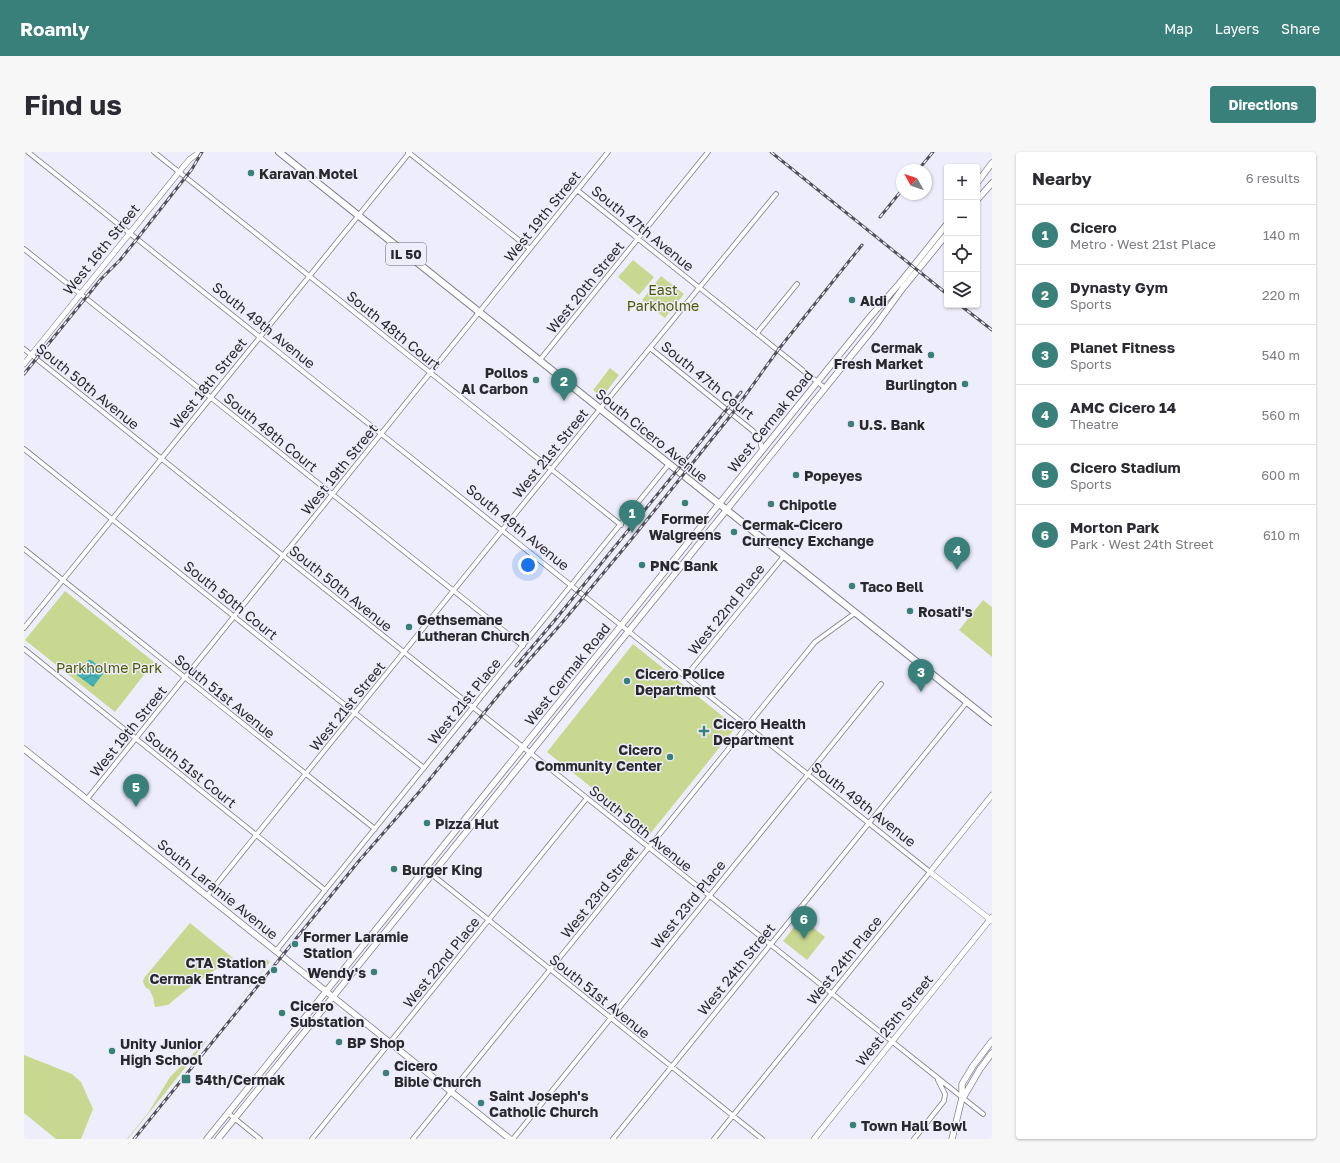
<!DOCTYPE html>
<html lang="en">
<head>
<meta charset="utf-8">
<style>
  :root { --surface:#fff; --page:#f7f7f7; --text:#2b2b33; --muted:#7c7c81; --line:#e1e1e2; --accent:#39807a }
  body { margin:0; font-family:"Golos Text",sans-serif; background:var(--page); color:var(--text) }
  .controls { position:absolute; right:12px; top:12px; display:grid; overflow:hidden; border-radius:4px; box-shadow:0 1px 3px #0004 }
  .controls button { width:36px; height:36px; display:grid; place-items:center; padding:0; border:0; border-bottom:1px solid var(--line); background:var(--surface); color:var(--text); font:20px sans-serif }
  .compass { position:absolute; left:872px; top:12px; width:36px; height:36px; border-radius:50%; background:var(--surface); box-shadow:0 1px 3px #0004; rotate:310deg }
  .you { position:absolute; left:504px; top:413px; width:14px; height:14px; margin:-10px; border:3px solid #fff; border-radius:50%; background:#1a73e8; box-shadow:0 0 0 6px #1a73e833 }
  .badge { display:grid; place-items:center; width:26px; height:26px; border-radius:50%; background:var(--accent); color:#fff; font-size:13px; font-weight:700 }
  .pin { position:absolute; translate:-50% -33px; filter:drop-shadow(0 1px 2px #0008) }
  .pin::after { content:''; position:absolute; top:21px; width:14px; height:12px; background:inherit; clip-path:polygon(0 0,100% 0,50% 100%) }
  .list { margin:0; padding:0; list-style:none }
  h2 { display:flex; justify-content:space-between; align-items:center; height:52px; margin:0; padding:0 16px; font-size:17px }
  h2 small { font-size:13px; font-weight:400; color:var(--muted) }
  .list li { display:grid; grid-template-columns:26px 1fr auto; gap:12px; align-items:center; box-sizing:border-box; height:60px; padding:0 16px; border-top:1px solid var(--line) }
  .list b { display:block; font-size:15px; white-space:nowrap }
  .list p { margin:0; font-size:13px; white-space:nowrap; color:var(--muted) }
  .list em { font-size:13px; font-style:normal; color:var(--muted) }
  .icon { flex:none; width:22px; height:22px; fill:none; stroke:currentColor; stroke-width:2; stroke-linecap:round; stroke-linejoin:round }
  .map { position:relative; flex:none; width:968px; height:987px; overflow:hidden; border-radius:4px }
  header { display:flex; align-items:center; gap:24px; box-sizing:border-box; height:56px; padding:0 20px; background:var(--accent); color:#fff }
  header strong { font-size:19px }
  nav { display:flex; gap:22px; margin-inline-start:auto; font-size:14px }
  .intro { display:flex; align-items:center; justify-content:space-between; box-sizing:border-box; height:96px; padding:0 24px }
  h1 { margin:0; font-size:28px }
  .button { padding:10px 18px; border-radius:4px; background:var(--accent); color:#fff; font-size:14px; font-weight:700 }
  main { display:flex; gap:24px; padding:0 24px }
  aside { flex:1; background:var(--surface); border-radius:4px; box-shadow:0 1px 3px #0004 }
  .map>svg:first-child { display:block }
</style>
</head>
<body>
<header>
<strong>Roamly</strong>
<nav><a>Map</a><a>Layers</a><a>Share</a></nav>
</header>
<div class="intro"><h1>Find us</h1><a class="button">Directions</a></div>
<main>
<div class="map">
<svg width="968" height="987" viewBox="0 0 968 987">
  <defs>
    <pattern id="water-waves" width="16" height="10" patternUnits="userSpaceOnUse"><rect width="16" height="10" fill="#44b1b4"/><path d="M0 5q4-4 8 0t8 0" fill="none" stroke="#399093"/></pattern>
  </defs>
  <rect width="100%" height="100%" fill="#eeedfb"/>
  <path fill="#c9d891" d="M609,108L630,125L615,143L594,125Z
    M637,124L660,142L641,166L618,148Z
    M586,216L595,223L578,245L569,238Z
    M41,439L130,510L91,560L1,488Z
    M959,448L968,455V505L935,478Z
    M609,492L712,575L626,682L523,600Z
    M777,766L801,785L783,808L759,789Z
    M166,771L209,806L167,834L144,853L131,855L129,845L125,837L122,836L119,830L120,826Z
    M242,807L246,810L104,987H103L124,961L146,925L186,885L239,818L238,812Z
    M0,903L48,922L57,930L69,957L57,987H32L0,961Z"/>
  <path fill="url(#water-waves)" d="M64,508H67L81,519L69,535L53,523Z"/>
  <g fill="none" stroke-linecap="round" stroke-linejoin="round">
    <g stroke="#7d7c89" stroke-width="5.5">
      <path id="minor" d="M4,0L906,720L690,987
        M130,0L597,373
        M384,0L506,97
        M553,38L801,236
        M0,97L499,494
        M733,181L773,132
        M626,196L729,279L736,288L738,298
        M0,197L959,962
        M515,209L684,0
        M0,297L400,616
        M0,397L351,677
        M0,476L386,0
        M0,497L301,738
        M662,524L760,404
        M63,647L584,0
        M401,717L738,987
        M183,744L576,257L752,42
        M252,799L645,312
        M204,961L236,987
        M288,987L563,646
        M389,987L791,490L831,461
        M489,987L857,532
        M589,987L943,550
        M890,987L920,949L921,942L914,928"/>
    </g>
    <g stroke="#7d7c89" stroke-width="6">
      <path id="tertiary" d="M0,212L160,14L166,7L176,0
        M968,769L906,720L968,643
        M790,987L968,765"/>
    </g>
    <g stroke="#7d7c89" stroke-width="7">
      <path id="secondary" d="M953,31L968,11
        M953,48L968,31
        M0,597L486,987
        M939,946L956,917L968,901
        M183,987L845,166L875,132L923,72
        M194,987L852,173L879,136L923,82
        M928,987L938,946V932L949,914L968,889"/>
    </g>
    <g stroke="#7d7c89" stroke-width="8">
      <path id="primary" d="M255,0L968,570"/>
    </g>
    <use href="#minor" stroke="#fff" stroke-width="4"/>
    <use href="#tertiary" stroke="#fff" stroke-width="5"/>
    <use href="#secondary" stroke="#fff" stroke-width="5.5"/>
    <use href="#primary" stroke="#fff" stroke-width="6"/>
    <g stroke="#525158" stroke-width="3">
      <path id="rail" d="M747,0L923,142
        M894,18L909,0
        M856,65L878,38
        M936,153L968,178
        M0,222L77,127L96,108L113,87L168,17L178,0
        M492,514L531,468L717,240
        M110,987L334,710L396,639L482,534L537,472L606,389L708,262L754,198L838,93"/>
    </g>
    <use href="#rail" stroke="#eeedfb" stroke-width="1.5" stroke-dasharray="4.5" stroke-linecap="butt"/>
  </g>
  <g fill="#39807a" stroke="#eeedfb" stroke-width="1.5">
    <circle cx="227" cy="21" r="4"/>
    <circle cx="828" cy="148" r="4"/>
    <circle cx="907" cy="203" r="4"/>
    <circle cx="512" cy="228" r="4"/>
    <circle cx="941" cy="232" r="4"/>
    <circle cx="827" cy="272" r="4"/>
    <circle cx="772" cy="323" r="4"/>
    <circle cx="661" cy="351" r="4"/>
    <circle cx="747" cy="352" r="4"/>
    <circle cx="710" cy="380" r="4"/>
    <circle cx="618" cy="413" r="4"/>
    <circle cx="828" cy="434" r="4"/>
    <circle cx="886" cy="459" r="4"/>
    <circle cx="385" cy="475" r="4"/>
    <circle cx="603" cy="529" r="4"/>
    <path d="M678 573h4v4h4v4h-4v4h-4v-4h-4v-4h4z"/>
    <circle cx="646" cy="605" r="4"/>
    <circle cx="403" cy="671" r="4"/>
    <circle cx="370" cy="717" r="4"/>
    <circle cx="271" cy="792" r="4"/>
    <circle cx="250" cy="818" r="4"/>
    <circle cx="350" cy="820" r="4"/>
    <circle cx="258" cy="861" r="4"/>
    <circle cx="315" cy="890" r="4"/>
    <circle cx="88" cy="899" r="4"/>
    <circle cx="362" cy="921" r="4"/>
    <rect x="157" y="922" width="10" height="10" rx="2"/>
    <circle cx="457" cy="951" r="4"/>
    <circle cx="829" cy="973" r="4"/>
  </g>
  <g text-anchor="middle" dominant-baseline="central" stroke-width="3" stroke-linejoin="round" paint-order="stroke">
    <rect fill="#eeedfb" stroke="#63636b" stroke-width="1" x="362" y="91" width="40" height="22" rx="3"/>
    <g font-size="13" font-weight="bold" fill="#28282d">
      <text x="382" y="102">IL 50</text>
    </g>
    <g font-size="14" font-weight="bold" fill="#28282d" stroke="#eeedfb" text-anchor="start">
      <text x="235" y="21">Karavan Motel</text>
      <text x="836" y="148">Aldi</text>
      <text x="899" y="195" text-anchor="end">Cermak<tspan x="899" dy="16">Fresh Market</tspan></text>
      <text x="504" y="220" text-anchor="end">Pollos<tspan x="504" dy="16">Al Carbon</tspan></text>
      <text x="933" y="232" text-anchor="end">Burlington</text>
      <text x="835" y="272">U.S. Bank</text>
      <text x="780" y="323">Popeyes</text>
      <text x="755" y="352">Chipotle</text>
      <text x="661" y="366" text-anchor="middle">Former<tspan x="661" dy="16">Walgreens</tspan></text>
      <text x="718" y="372">Cermak-Cicero<tspan x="718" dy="16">Currency Exchange</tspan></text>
      <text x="626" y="413">PNC Bank</text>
      <text x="836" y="434">Taco Bell</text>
      <text x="894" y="459">Rosati's</text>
      <text x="393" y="467">Gethsemane<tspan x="393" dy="16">Lutheran Church</tspan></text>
      <text x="611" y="521">Cicero Police<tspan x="611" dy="16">Department</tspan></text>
      <text x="689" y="571">Cicero Health<tspan x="689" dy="16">Department</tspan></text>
      <text x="638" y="597" text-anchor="end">Cicero<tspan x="638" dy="16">Community Center</tspan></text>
      <text x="411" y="671">Pizza Hut</text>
      <text x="378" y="717">Burger King</text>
      <text x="279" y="784">Former Laramie<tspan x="279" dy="16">Station</tspan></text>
      <text x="242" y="810" text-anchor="end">CTA Station<tspan x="242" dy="16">Cermak Entrance</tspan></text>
      <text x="342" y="820" text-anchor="end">Wendy's</text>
      <text x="266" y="853">Cicero<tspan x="266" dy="16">Substation</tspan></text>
      <text x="323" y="890">BP Shop</text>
      <text x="96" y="891">Unity Junior<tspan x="96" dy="16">High School</tspan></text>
      <text x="370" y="913">Cicero<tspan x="370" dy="16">Bible Church</tspan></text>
      <text x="171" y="927">54th/Cermak</text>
      <text x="465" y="943">Saint Joseph's<tspan x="465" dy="16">Catholic Church</tspan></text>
      <text x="837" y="973">Town Hall Bowl</text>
    </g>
    <g font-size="14" fill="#28282d" stroke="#eeedfb">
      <text transform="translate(518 64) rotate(-51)">West 19th Street</text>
      <text transform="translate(619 76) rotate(39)">South 47th Avenue</text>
      <text transform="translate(77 97) rotate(-51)">West 16th Street</text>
      <text transform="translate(561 135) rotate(-51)">West 20th Street</text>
      <text transform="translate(240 173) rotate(39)">South 49th Avenue</text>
      <text transform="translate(370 178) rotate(39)">South 48th Court</text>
      <text transform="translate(684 228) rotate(39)">South 47th Court</text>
      <text transform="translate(184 231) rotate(-51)">West 18th Street</text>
      <text transform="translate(64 234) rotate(39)">South 50th Avenue</text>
      <text transform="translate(746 269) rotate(-51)">West Cermak Road</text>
      <text transform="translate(247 280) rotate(39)">South 49th Court</text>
      <text transform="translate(628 283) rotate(39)">South Cicero Avenue</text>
      <text transform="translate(526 301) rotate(-51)">West 21st Street</text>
      <text transform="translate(315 317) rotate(-51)">West 19th Street</text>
      <text transform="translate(494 375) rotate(39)">South 49th Avenue</text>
      <text transform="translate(317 436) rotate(39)">South 50th Avenue</text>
      <text transform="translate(207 448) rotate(39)">South 50th Court</text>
      <text transform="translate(702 457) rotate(-51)">West 22nd Place</text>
      <text transform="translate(543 522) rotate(-51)">West Cermak Road</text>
      <text transform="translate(201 544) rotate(39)">South 51st Avenue</text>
      <text transform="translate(440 549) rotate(-51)">West 21st Place</text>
      <text transform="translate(323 554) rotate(-51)">West 21st Street</text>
      <text transform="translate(104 579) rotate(-51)">West 19th Street</text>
      <text transform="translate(167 617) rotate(39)">South 51st Court</text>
      <text transform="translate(840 652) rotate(38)">South 49th Avenue</text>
      <text transform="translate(617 676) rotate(39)">South 50th Avenue</text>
      <text transform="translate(194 737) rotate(39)">South Laramie Avenue</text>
      <text transform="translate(575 740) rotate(-51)">West 23rd Street</text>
      <text transform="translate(664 752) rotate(-51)">West 23rd Place</text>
      <text transform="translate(820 808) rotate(-51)">West 24th Place</text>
      <text transform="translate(417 810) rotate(-51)">West 22nd Place</text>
      <text transform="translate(712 817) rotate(-51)">West 24th Street</text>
      <text transform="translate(576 844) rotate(39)">South 51st Avenue</text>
      <text transform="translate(870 868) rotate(-51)">West 25th Street</text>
    </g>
    <g font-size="14" fill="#4d5800" stroke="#eeedfb">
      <text x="639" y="137">East<tspan x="639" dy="16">Parkholme</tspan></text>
      <text x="85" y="515">Parkholme Park</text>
    </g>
  </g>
</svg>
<div class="controls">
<button>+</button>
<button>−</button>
<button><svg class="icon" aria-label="locate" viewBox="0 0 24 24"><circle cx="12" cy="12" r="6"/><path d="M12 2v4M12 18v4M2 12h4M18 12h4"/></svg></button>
<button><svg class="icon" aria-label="layers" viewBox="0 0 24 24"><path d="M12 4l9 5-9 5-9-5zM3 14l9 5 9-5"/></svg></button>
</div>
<svg class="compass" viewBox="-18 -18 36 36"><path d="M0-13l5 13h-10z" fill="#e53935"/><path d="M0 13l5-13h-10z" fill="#7c7c81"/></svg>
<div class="you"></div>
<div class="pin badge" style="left:608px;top:381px">1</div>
<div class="pin badge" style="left:540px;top:249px">2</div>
<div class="pin badge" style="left:897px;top:540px">3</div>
<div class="pin badge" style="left:933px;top:418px">4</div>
<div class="pin badge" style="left:112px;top:655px">5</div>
<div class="pin badge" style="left:780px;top:787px">6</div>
</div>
<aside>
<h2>Nearby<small>6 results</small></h2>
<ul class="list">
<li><span class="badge">1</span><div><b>Cicero</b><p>Metro · West 21st Place</p></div><em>140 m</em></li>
<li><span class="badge">2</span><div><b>Dynasty Gym</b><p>Sports</p></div><em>220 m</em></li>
<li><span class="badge">3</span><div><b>Planet Fitness</b><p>Sports</p></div><em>540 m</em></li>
<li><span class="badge">4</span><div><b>AMC Cicero 14</b><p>Theatre</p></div><em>560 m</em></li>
<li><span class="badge">5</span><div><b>Cicero Stadium</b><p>Sports</p></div><em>600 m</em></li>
<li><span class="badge">6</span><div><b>Morton Park</b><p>Park · West 24th Street</p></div><em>610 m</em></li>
</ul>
</aside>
</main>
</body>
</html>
